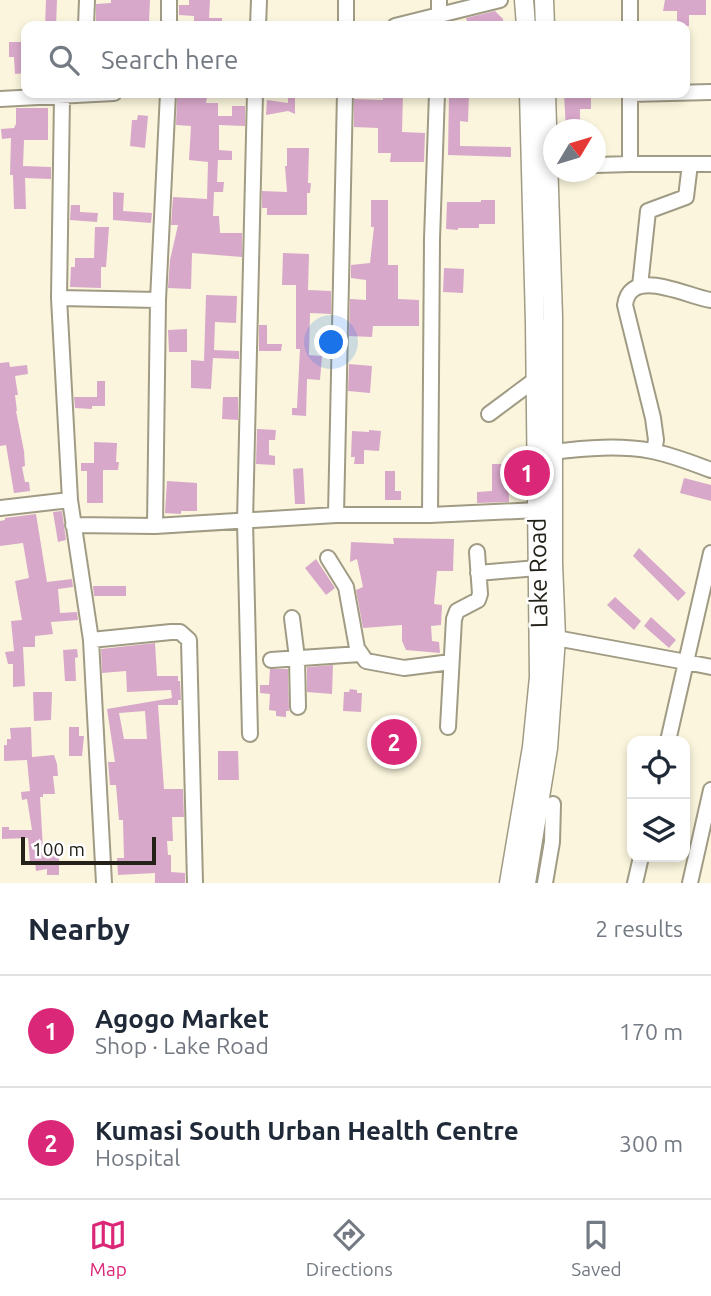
<!DOCTYPE html>
<html lang="en">
<head>
<meta charset="utf-8">
<style>
  :root { --surface:#fff; --page:#f2f2f3; --text:#1f2937; --muted:#747a83; --line:#e0e1e3; --accent:#db2777 }
  body { margin:0; font-family:Ubuntu,sans-serif; background:var(--page); color:var(--text) }
  .controls { position:absolute; right:21px; bottom:21px; display:grid; overflow:hidden; border-radius:14px; box-shadow:0 4px 10px #0003 }
  .controls button { width:63px; height:63px; display:grid; place-items:center; padding:0; border:0; border-bottom:2px solid var(--line); background:var(--surface); color:var(--text); font:35px sans-serif }
  .compass { position:absolute; left:543px; top:119px; width:63px; height:63px; border-radius:50%; background:var(--surface); box-shadow:0 4px 10px #0003; rotate:52deg }
  .scale { position:absolute; left:21px; bottom:18px; width:135px; box-sizing:border-box; padding-left:7px; border:4px solid #232118; border-top:0; font-size:19px; line-height:24px; white-space:nowrap; color:#232118; -webkit-text-stroke:5px #fff; paint-order:stroke }
  .you { position:absolute; left:332px; top:343px; width:24px; height:24px; margin:-18px; border:5px solid #fff; border-radius:50%; background:#1a73e8; box-shadow:0 0 0 10px #1a73e833 }
  .badge { display:grid; place-items:center; width:46px; height:46px; border-radius:50%; background:var(--accent); color:#fff; font-size:23px; font-weight:700 }
  .pin { position:absolute; translate:-50% -50%; border:4px solid #fff; box-shadow:0 2px 7px #0006 }
  .list { margin:0; padding:0; list-style:none }
  h2 { display:flex; justify-content:space-between; align-items:center; height:91px; margin:0; padding:0 28px; font-size:30px }
  h2 small { font-size:23px; font-weight:400; color:var(--muted) }
  .list li { display:grid; grid-template-columns:46px 1fr auto; gap:21px; align-items:center; box-sizing:border-box; height:112px; padding:0 28px; border-top:2px solid var(--line) }
  .list b { display:block; font-size:26px; white-space:nowrap }
  .list p { margin:0; font-size:23px; white-space:nowrap; color:var(--muted) }
  .list em { font-size:23px; font-style:normal; color:var(--muted) }
  .icon { flex:none; width:38px; height:38px; fill:none; stroke:currentColor; stroke-width:2; stroke-linecap:round; stroke-linejoin:round }
  .map { position:relative; flex:none; width:711px; height:883px; overflow:hidden }
  .search { position:absolute; background:var(--surface); box-shadow:0 4px 10px #0003; left:21px; right:21px; top:21px; height:77px; display:flex; align-items:center; gap:18px; box-sizing:border-box; padding:0 24px; border-radius:14px; color:var(--muted); font-size:26px }
  .sheet { height:315px; background:var(--surface) }
  nav { display:flex; justify-content:space-around; align-items:center; box-sizing:border-box; height:98px; border-top:2px solid var(--line); background:var(--surface); font-size:19px; color:var(--muted) }
  nav a { display:grid; justify-items:center; gap:4px }
  nav .on { color:var(--accent) }
  .map>svg:first-child { display:block }
</style>
</head>
<body>
<div class="map">
<svg width="711" height="883" viewBox="0 0 711 883">
  <rect width="100%" height="100%" fill="#faf5dc"/>
  <path fill="#d8a8ca" fill-rule="evenodd" d="M46,0H57L56,26H45Z
    M111,0H150L149,21H146V26H96V4L111,3Z
    M189,0H210L209,18H222V26H194V16L179,15V5H189Z
    M665,0H706V15H689V26H677V11H663Z
    M495,11L503,19V26H490V22L468,26L466,18Z
    M9,42H26V73L15,74L14,57H9Z
    M288,93H295V114L288,111L266,115L267,100L288,103Z
    M383,93H403L402,132L425,133L424,162H390L391,153H378V128L354,127V99L383,100Z
    M449,93L469,94L468,122L460,121V146L511,147V157L448,155Z
    M564,93H591V109H580V130H566Z
    M191,96L207,97L206,103H218V116H232V106H245V126L219,125V150L232,151V160H218L217,182H224L223,192H214L213,216H219L220,233H242V257L192,253L191,289L168,288L170,260L178,225H171L173,197L207,199L208,162L189,160L191,126L176,125L177,98Z
    M16,108H48V140H24L23,166L51,167V179L25,178L26,209H14L13,175H10L11,138L2,139L1,129L14,128L16,124Z
    M138,115L148,116L145,148L130,146L132,120H137Z
    M287,148H309L308,183H311L310,193H307V215H267V208H262V191L287,192L285,166H287Z
    M113,192L124,193L123,211L152,213L151,223L113,220Z
    M371,200H388V265H398V299L419,300V326H373L372,337L349,336L350,299L366,300V280L351,278V265L370,263L374,227H371Z
    M481,200H495V224H479V228H458V230L446,229L447,202H481Z
    M71,205H80V212L98,213L97,222L70,220Z
    M95,227H109L106,267H101V288L70,287L71,267H75V258H94Z
    M283,253L309,254L308,290L331,291V314L310,313L309,355L322,356L320,380L307,379L306,416L292,415V408H297L300,349H296V285H282Z
    M444,268L464,269L463,293L443,292Z
    M206,295L237,296L236,323L215,322L214,350L239,351V359L213,358L211,389L191,388V360L204,361Z
    M259,325H267V344H282L281,351H259Z
    M187,329V352H169L168,330Z
    M9,362L10,367L27,365L28,374L15,376L18,395H15L17,411H16L24,451L25,466L22,467L25,482H29L30,491L14,493L6,445L0,446V363Z
    M349,364L372,366L370,393L348,391Z
    M97,381H105V406H92V409L75,408L74,397H97Z
    M223,397H238V420L222,419Z
    M257,429L276,430L275,440H269V455L275,456V465L256,464Z
    M369,430L381,431L379,451L364,450V464H354L355,457H351L352,431L369,432Z
    M94,442L117,443L116,462H119L118,470H103V503H87V471H81V463H94Z
    M492,464H508L509,502L477,503V492L492,491Z
    M303,468L305,504H295L293,469Z
    M385,471H395V491H401V500H385Z
    M684,478L711,485V501L680,493Z
    M167,481L197,483V511H181V514L165,513Z
    M62,511L66,540L58,542L53,512Z
    M36,514L47,582L72,579L73,587L58,589L60,613L77,612L78,620L51,622L53,634L35,636V647H23L25,686L13,687V664H8L5,652L14,651L11,621L22,620L15,581L29,578L23,543L0,546V521L5,520V518Z
    M393,538L454,539L453,571H437L434,604L442,605L441,625L431,626L432,641L439,642L440,653L406,650L402,641V625L363,628L356,590L363,587L357,559L350,562L351,542L394,544Z
    M639,548L686,593L678,601L633,556Z
    M316,559L335,588L326,595L305,568Z
    M93,586H126V596H94Z
    M615,597L641,621L634,630L607,605Z
    M651,617L676,640L669,648L644,626Z
    M155,643L157,676H178V681H180L181,700H178V705H158L164,789H183L184,817H172L173,841H167L168,855H171V872L185,873V883H155V873L118,875L117,858H124L123,820H119L116,785H110L108,762H115L107,709L172,698L171,690L127,692L126,671L102,673L101,649ZM145,711L147,739H124L119,713Z
    M77,649L78,657L75,658L76,681H65L63,650Z
    M333,665L332,694L307,692V667Z
    M270,669H288L289,711H286V717L276,716V711L269,710L270,694L260,693V685H269Z
    M350,689L357,690V693H362L361,712L343,711L344,692H349Z
    M33,692H52L51,720L34,721Z
    M31,727L32,757L54,755L57,764L58,776H53L55,794H43V797H40L43,848H59V875H47V869L36,871L35,862H30L28,838L2,839V827H9V830H32L27,799L22,800L21,792L30,791L27,760L4,761V745H7V739H11L10,728Z
    M69,727H79V736H84L82,756H69Z
    M218,751H238L239,780H218Z"/>
  <g fill="none" stroke-linecap="round" stroke-linejoin="round">
    <g stroke="#a09b84" stroke-width="18">
      <path id="minor" d="M86,26L87,0
        M169,26V0
        M258,26L259,0
        M346,26V0
        M395,26L500,0
        M439,26V0
        M630,26V0
        M630,94L711,92
        M62,97L59,298L70,500L91,640L104,883
        M0,99L114,93
        M630,164H711
        M596,165L630,164V93
        M640,286L648,211L686,197L690,164
        M59,298L158,300
        M489,414L536,379
        M654,451L656,440L653,418L625,305C630,265 690,298 711,300
        M552,452C586,448 619,445 652,451C672,455 692,463 711,470
        M0,508L70,500
        M336,515L345,93
        M430,515L432,239L437,93
        M73,525L155,526L336,515H430L538,510
        M155,526L158,300L168,93
        M328,558L346,587L357,648L366,661L404,668L451,662
        M478,573L537,568
        M292,618L297,658L298,707
        M556,638L686,662L711,553
        M91,640L171,632H180L189,640L195,883
        M271,660L360,654
        M448,727L454,619L457,611L478,600L480,594L477,552
        M250,734L245,521L255,93
        M668,741L686,662L711,667
        M545,883L552,842L553,804
        M635,883L641,857
        M690,883L711,790"/>
    </g>
    <g stroke="#a09b84" stroke-width="21">
      <path id="major" d="M524,0L526,26
        M544,0L545,26
        M509,883L532,747L539,677L535,323L529,93
        M526,883L548,748L556,638L553,563V317L546,93"/>
    </g>
    <use href="#minor" stroke="#fff" stroke-width="14"/>
    <use href="#major" stroke="#fff" stroke-width="18"/>
  </g>
  <g text-anchor="middle" dominant-baseline="central" stroke-width="5" stroke-linejoin="round" paint-order="stroke">
    <g font-size="24" fill="#232118" stroke="#fff">
      <text transform="translate(538 573) rotate(-91)">Lake Road</text>
    </g>
  </g>
</svg>
<div class="controls">
<button><svg class="icon" aria-label="locate" viewBox="0 0 24 24"><circle cx="12" cy="12" r="6"/><path d="M12 2v4M12 18v4M2 12h4M18 12h4"/></svg></button>
<button><svg class="icon" aria-label="layers" viewBox="0 0 24 24"><path d="M12 4l9 5-9 5-9-5zM3 14l9 5 9-5"/></svg></button>
</div>
<svg class="compass" viewBox="-18 -18 36 36"><path d="M0-13l5 13h-10z" fill="#e53935"/><path d="M0 13l5-13h-10z" fill="#747a83"/></svg>
<div class="scale">100 m</div>
<div class="you"></div>
<div class="pin badge" style="left:527px;top:473px">1</div>
<div class="pin badge" style="left:394px;top:742px">2</div>
<div class="search"><svg class="icon" aria-label="search" viewBox="0 0 24 24"><circle cx="10" cy="10" r="6"/><path d="M15 15l6 6"/></svg>Search here</div>
</div>
<section class="sheet">
<h2>Nearby<small>2 results</small></h2>
<ul class="list">
<li><span class="badge">1</span><div><b>Agogo Market</b><p>Shop · Lake Road</p></div><em>170 m</em></li>
<li><span class="badge">2</span><div><b>Kumasi South Urban Health Centre</b><p>Hospital</p></div><em>300 m</em></li>
</ul>
</section>
<nav>
<a class="on"><svg class="icon" aria-label="map" viewBox="0 0 24 24"><path d="M3 6l6-2 6 2 6-2v14l-6 2-6-2-6 2zM9 4v14M15 6v14"/></svg>Map</a>
<a><svg class="icon" aria-label="directions" viewBox="0 0 24 24"><path d="M12 3l9 9-9 9-9-9zM9 14v-3h6M13 9l2 2-2 2"/></svg>Directions</a>
<a><svg class="icon" aria-label="saved" viewBox="0 0 24 24"><path d="M7 4h10v16l-5-4-5 4z"/></svg>Saved</a>
</nav>
</body>
</html>
